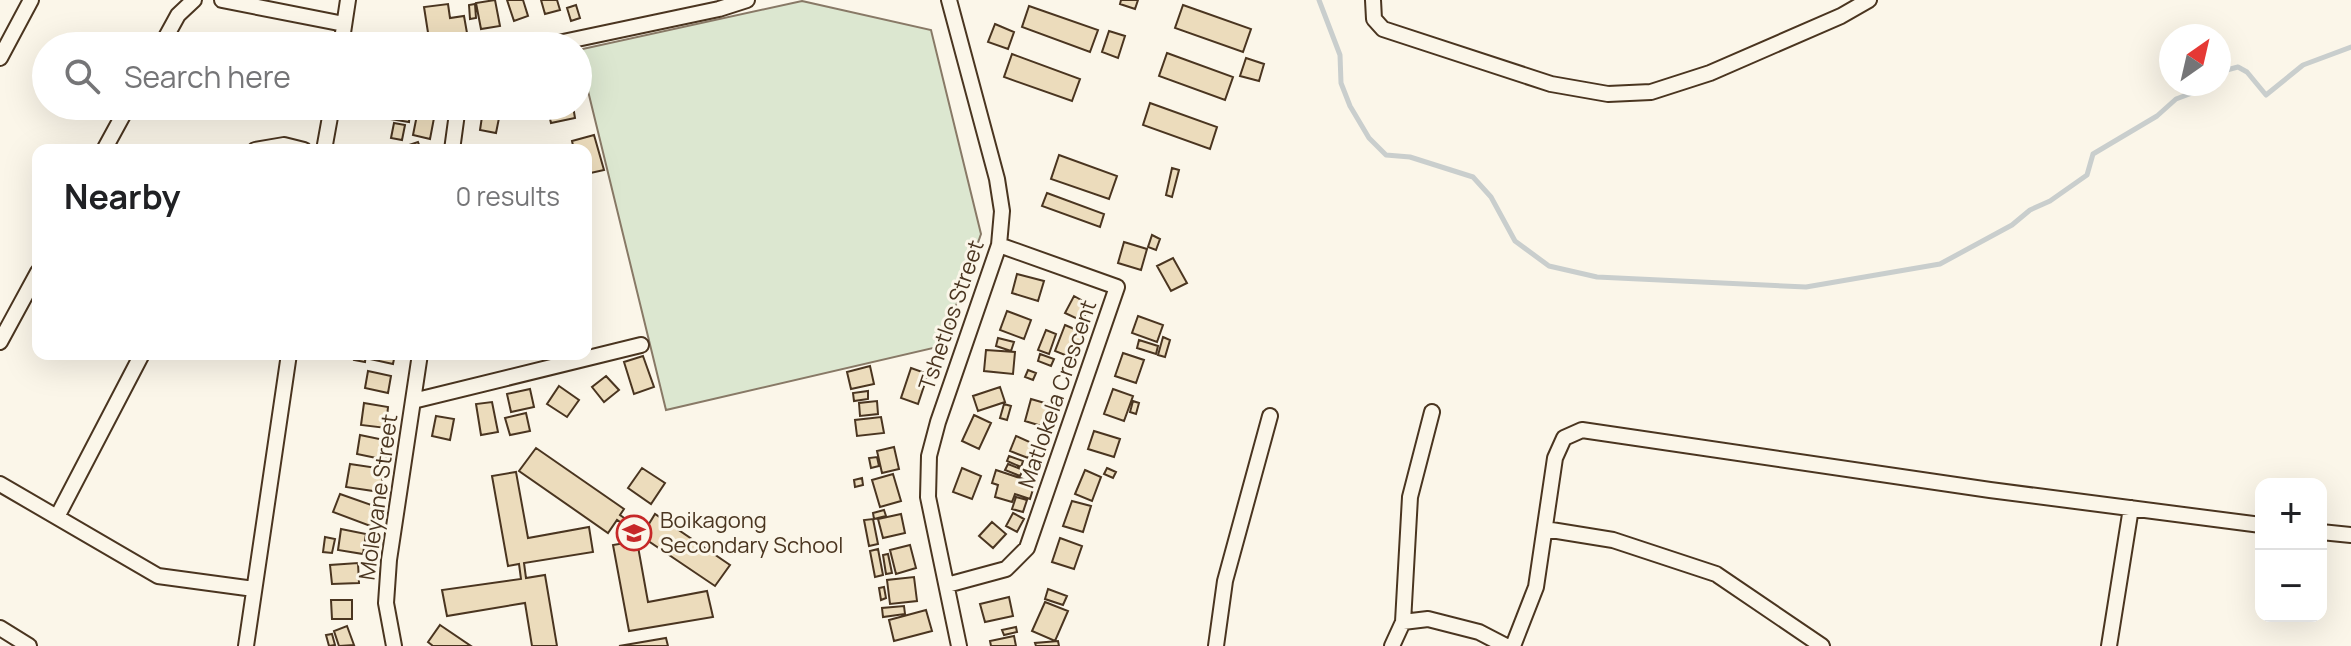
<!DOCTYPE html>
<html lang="en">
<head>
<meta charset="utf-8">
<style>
  :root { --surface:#fff; --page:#f2f2f2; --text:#202124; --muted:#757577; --line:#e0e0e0 }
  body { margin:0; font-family:Manrope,sans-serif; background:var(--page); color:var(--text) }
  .controls { position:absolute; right:24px; bottom:24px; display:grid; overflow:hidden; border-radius:16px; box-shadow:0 8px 32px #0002 }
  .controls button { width:72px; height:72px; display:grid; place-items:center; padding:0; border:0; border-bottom:2px solid var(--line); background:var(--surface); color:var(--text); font:40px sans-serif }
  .compass { position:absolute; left:2159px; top:24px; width:72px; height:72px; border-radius:50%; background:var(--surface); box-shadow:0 8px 32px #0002; rotate:34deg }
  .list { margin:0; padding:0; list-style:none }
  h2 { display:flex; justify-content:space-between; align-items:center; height:104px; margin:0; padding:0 32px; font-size:34px }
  h2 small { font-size:26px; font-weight:400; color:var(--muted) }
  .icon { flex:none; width:44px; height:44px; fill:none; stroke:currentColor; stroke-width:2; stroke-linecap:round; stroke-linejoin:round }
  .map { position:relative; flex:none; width:2351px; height:646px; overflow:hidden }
  .search { position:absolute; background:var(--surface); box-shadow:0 8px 32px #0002; left:32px; top:32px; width:560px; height:88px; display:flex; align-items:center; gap:20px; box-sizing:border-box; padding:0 28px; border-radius:44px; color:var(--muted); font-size:30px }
  .panel { position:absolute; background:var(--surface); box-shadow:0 8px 32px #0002; left:32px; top:144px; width:560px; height:216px; border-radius:16px }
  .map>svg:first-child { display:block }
</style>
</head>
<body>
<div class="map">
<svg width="2351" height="646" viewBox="0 0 2351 646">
  <rect width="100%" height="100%" fill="#fbf6e9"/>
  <path fill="#dce7d0" stroke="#887966" stroke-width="2" d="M802,1L931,30L981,234L942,346L666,410L578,50Z"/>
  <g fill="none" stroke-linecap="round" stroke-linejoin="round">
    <path stroke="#c9cecd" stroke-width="5" d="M1319,0L1340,55L1341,83L1350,106L1369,138L1386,155L1410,157L1473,177L1491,197L1515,241L1549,266L1597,277L1806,287L1940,264L2012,225L2030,210L2050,201L2087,175L2093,154L2157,116L2176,99L2192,93L2202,84
      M2219,72L2238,67L2247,72L2266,95L2303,65L2351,47"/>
  </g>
  <path fill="#ecdcbc" stroke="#4a3520" stroke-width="2" d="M495,0L500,26L481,29L476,3Z
    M507,0H523L528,16L514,21Z
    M541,0H557L560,10L545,14Z
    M1121,0H1138L1135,9L1120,4Z
    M448,4L450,18L464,16L467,33L429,39L424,7Z
    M475,4L476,18L470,19L469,5Z
    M576,5L580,18L571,21L567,8Z
    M1183,5L1251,29L1243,52L1175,28Z
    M1029,6L1098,30L1090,52L1022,27Z
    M995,24L1014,32L1008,49L988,42Z
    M1109,31L1125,36L1118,58L1102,52Z
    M1167,53L1233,77L1225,100L1159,76Z
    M1012,54L1080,79L1072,101L1004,77Z
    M1246,58L1264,64L1259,81L1240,76Z
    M1150,103L1217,127L1210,149L1143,125Z
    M547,106H573L575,118L551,123Z
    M392,109L410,112L409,122L390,119Z
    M483,110L500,113L496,133L480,130Z
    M417,115L434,118L430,139L413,135Z
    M394,123L405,125L402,140L391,138Z
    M594,135L604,170L586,174V150H574L572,141Z
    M418,142L421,150H397V149Z
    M1059,155L1117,176L1109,199L1051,179Z
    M1172,168L1179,170L1172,197L1166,195Z
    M1047,193L1104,214L1100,227L1042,206Z
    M1152,235L1160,239L1156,250L1148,247Z
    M1124,242L1147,249L1141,270L1118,263Z
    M1173,258L1187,283L1171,291L1157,266Z
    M1017,274L1044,281L1038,301L1012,293Z
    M1074,296L1090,305L1082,321L1065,313Z
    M1007,311L1031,320L1024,339L1000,330Z
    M1138,316L1163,325L1157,342L1132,333Z
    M1065,325L1086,334L1075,359L1055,351Z
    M1046,330L1056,334L1049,354L1038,350Z
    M1163,337L1170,340L1165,357L1158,355Z
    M998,338L1014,342L1011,351L996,346Z
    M1139,340L1158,346L1156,354L1137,348Z
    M986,350L1015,352L1013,374L984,371Z
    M1123,353L1144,360L1136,383L1115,376Z
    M355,354H366L365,362L354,360Z
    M371,354H395L393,364L370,359Z
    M1040,354L1054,359L1051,366L1038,361Z
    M643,356L654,387L634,394L624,362Z
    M870,366L874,384L851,389L847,372Z
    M911,368L928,374L918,404L901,398Z
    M1028,370L1036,373L1033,380L1025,377Z
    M368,371L391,376L388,393L365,388Z
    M606,376L619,390L604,402L592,387Z
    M559,386L579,400L567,417L547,404Z
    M1000,387L1005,402L978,411L973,396Z
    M530,389L534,407L511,412L507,394Z
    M1113,389L1133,396L1124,421L1104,414Z
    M868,391V399L854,401L853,393Z
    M1031,399L1055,406L1048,428L1025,421Z
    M877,401L878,414L860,416L859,403Z
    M1133,401L1139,403L1136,414L1130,412Z
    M492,402L498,432L481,435L476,404Z
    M364,403L388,407L386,428L361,425Z
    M1004,404L1011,406L1007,420L1000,418Z
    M526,413L530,431L510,435L505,418Z
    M974,415L991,423L979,449L962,441Z
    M436,416L454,419L450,440L432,436Z
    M881,417L884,433L857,436L855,420Z
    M1094,431L1120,439L1114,457L1088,449Z
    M360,435L389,441L386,460L357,454Z
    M1016,436L1034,444L1028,458L1010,451Z
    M894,447L899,469L882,473L877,451Z
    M536,448L624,509L620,515L644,532L655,514L730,565L715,586L617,520L608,533L519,471Z
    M1009,456L1023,461L1021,467L1007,461Z
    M877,457L879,466L871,468L869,458Z
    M350,464L384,469L380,492L346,487Z
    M1008,464L1023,470L1020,476L1005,470Z
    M642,468L665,483L651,504L628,488Z
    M962,468L981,476L972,499L953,492Z
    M1107,468L1116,472L1113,478L1104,474Z
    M996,470L1035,483L1030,499L1015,494L1012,502L995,497L998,485L992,483Z
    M1085,470L1101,477L1092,501L1075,494Z
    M516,472L528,538L589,527L593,552L524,563L526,578L545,575L557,646H532L525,603L447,616L442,590L521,579L519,564L508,566L492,476Z
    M893,474L901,501L880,507L872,480Z
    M862,478L863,485L855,487L854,480Z
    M340,494L380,508L373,527L333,512Z
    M1016,497L1027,500L1023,512L1012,509Z
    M1072,501L1091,506L1083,532L1063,526Z
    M884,510L886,516L874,519L873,513Z
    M1013,513L1024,519L1017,532L1006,526Z
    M901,514L905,533L883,538L878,519Z
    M873,519L878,544L869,546L864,520Z
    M992,522L1006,534L993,548L979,536Z
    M341,529L366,534L363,554L338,550Z
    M325,537L335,539L332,553L323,552Z
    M1060,538L1082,546L1074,569L1052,562Z
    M637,541L648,602L707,591L713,617L629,631L613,545Z
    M910,545L916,568L896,574L890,550Z
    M878,549L883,575L875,577L870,551Z
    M888,554L892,573L886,574L883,555Z
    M358,563L359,583L332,584L330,565Z
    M914,577L917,601L890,604L887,580Z
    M884,587L886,598L881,600L879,588Z
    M1048,589L1067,596L1063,605L1045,599Z
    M1009,597L1013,616L985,622L980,604Z
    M331,600H352V619H332Z
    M1045,602L1068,611L1055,641L1032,631Z
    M904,606L905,614L883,617L882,608Z
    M926,610L932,631L894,641L889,620Z
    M440,625L471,646H433L428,642Z
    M347,626L354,645L339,646L334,631Z
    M1016,627L1017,632L1004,635L1002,630Z
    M332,634L335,645L329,646L326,635Z
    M1014,636L1016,646H991L990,641Z
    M666,638L668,646H619Z
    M1058,641L1059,646H1036L1035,643Z"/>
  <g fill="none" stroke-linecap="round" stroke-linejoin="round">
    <g stroke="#4a3520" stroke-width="18">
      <path id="minor" d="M222,0L344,24
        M949,0L997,179L1002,211L999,245L938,422L929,456L928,497L959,646
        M1373,0L1374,19L1383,29L1551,84L1608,94L1651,92L1710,73L1841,16L1869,0
        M161,46L178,15L194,0
        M341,46L348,0
        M544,46L719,9L747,0
        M0,58L31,0
        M104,150L128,106
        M255,150L284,145L304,150
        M324,150L332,106
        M452,150L458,106
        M0,342L38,272
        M413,401L641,345
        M0,484L158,576L254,589
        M57,517L142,354
        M1545,529L1613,540L1716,574L1822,646
        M2321,532L2351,535
        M947,585L1006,569L1027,548L1117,287L999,245
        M1403,622L1410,497L1432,412
        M0,628L29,646
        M246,646L289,354
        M394,646L386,603L389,560L420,354
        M1216,646L1225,581L1270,416
        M1392,646L1403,622L1428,619L1479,632L1506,646
        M1513,646L1536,587L1555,458L1564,438L1582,430L1990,490L2261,525
        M2109,646L2131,508"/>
    </g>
    <use href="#minor" stroke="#fbf6e9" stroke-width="14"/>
  </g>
  <defs>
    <g id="school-ring" transform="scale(1.8)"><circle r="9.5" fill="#fbf6e9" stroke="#c62828" stroke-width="1.5"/><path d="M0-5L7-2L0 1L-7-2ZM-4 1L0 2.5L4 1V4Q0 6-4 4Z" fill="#c62828"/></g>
  </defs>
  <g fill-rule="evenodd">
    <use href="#school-ring" x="634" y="533"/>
  </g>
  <g text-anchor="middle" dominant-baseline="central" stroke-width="6" stroke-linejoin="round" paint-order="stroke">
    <g font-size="22" fill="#4a3520" stroke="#fbf6e9">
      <text transform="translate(951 315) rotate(-71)">Tshetlos Street</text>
      <text transform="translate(1057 394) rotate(-71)">Matlokela Crescent</text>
      <text transform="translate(378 497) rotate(-82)">Moleyane Street</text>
    </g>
    <g font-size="22" fill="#4a3520" stroke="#fbf6e9" text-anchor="start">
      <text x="660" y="520">Boikagong<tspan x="660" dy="25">Secondary School</tspan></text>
    </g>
  </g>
</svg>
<div class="controls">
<button>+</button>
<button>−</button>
</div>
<svg class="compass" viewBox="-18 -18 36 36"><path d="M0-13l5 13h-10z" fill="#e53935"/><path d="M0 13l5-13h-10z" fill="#757577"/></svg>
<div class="search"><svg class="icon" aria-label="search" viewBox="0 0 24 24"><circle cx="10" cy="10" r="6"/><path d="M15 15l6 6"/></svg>Search here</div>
<section class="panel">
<h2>Nearby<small>0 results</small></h2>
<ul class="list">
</ul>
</section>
</div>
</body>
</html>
